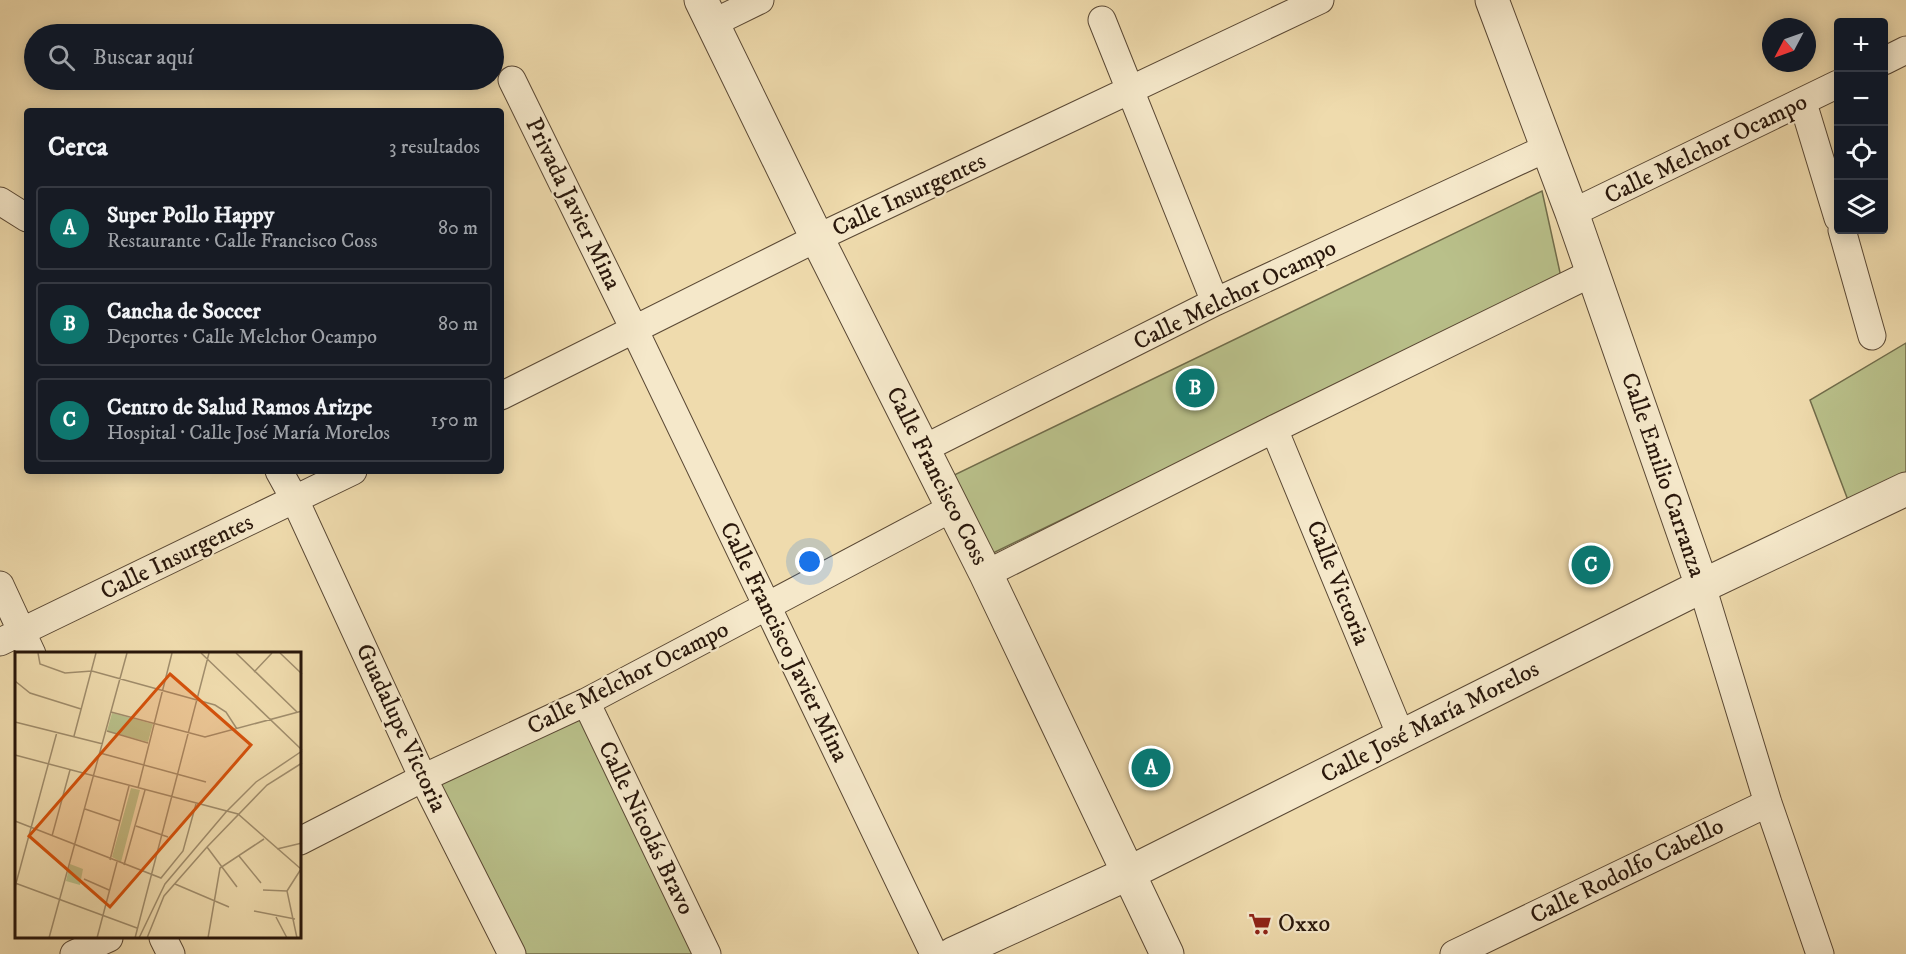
<!DOCTYPE html>
<html lang="es">
<head>
<meta charset="utf-8">
<style>
  :root { --surface:#171b24; --page:#242831; --text:#f1f3f6; --muted:#9ea1a6; --line:#363941; --accent:#0f766e }
  body { margin:0; font-family:"IM FELL DW Pica",serif; background:var(--page); color:var(--text) }
  .controls { position:absolute; right:18px; top:18px; display:grid; overflow:hidden; border-radius:6px; box-shadow:0 3px 15px #0003 }
  .controls button { width:54px; height:54px; display:grid; place-items:center; padding:0; border:0; border-bottom:2px solid var(--line); background:var(--surface); color:var(--text); font:30px sans-serif }
  .compass { position:absolute; left:1762px; top:18px; width:54px; height:54px; border-radius:50%; background:var(--surface); box-shadow:0 3px 15px #0003; rotate:229deg }
  .you { position:absolute; left:810px; top:562px; width:21px; height:21px; margin:-15px; border:4px solid #fff; border-radius:50%; background:#1a73e8; box-shadow:0 0 0 9px #1a73e833 }
  .badge { display:grid; place-items:center; width:39px; height:39px; border-radius:50%; background:var(--accent); color:#fff; font-size:20px; font-weight:700 }
  .pin { position:absolute; translate:-50% -50%; border:3px solid #fff; box-shadow:0 2px 6px #0006 }
  .list { margin:0; padding:0; list-style:none }
  h2 { display:flex; justify-content:space-between; align-items:center; height:78px; margin:0; padding:0 24px; font-size:26px }
  h2 small { font-size:20px; font-weight:400; color:var(--muted) }
  .list li { display:grid; grid-template-columns:39px 1fr auto; gap:18px; align-items:center; box-sizing:border-box; height:84px; margin:0 12px 12px; padding:0 12px; border:2px solid var(--line); border-radius:6px }
  .list b { display:block; font-size:22px; white-space:nowrap }
  .list p { margin:0; font-size:20px; white-space:nowrap; color:var(--muted) }
  .list em { font-size:20px; font-style:normal; color:var(--muted) }
  .icon { flex:none; width:33px; height:33px; fill:none; stroke:currentColor; stroke-width:2; stroke-linecap:round; stroke-linejoin:round }
  .map { position:relative; flex:none; width:1906px; height:954px; overflow:hidden }
  .search { position:absolute; background:var(--surface); box-shadow:0 3px 15px #0003; left:24px; top:24px; width:480px; height:66px; display:flex; align-items:center; gap:15px; box-sizing:border-box; padding:0 21px; border-radius:33px; color:var(--muted); font-size:22px }
  .panel { position:absolute; background:var(--surface); box-shadow:0 3px 15px #0003; left:24px; top:108px; width:480px; height:366px; border-radius:6px }
  .map>svg:first-child { display:block }
</style>
</head>
<body>
<div class="map">
<svg width="1906" height="954" viewBox="0 0 1906 954">
  <rect width="100%" height="100%" fill="#efdbad"/>
  <filter id="stains"><feTurbulence type="fractalNoise" baseFrequency=".00333" numOctaves="4"/><feColorMatrix values="0 0 0 0 .2 0 0 0 0 .09 0 0 0 0 .02 0 0 0 .5 -.17"/></filter>
  <radialGradient id="worn" r=".72"><stop offset=".6" stop-color="#630" stop-opacity="0"/><stop offset="1" stop-color="#630" stop-opacity=".3"/></radialGradient>
  <path fill="#b9c08a" stroke="#716c4a" stroke-width="1.5" d="M1542,191L1561,277L989,555L948,478Z
    M1906,343V491L1854,516L1810,400Z
    M585,709L700,954H521L433,780Z"/>
  <g fill="none" stroke-linecap="round" stroke-linejoin="round">
    <g stroke="#5a4834" stroke-width="29">
      <path id="minor" d="M1102,20L1215,302
        M713,23L760,0
        M1884,61L1906,50
        M512,80L634,329L934,954
        M1803,103L1838,218
        M0,201L27,218
        M1572,213L1838,84
        M1842,230L1872,336
        M501,396L817,238L1320,0
        M1274,429L1401,736
        M925,448L1215,302L1547,148
        M279,471L295,500L423,778L512,954
        M986,574L1274,429L1592,273
        M0,585L32,654
        M1702,586L1768,803L1820,954
        M0,642L353,471
        M586,702L707,954
        M300,841L423,778L586,702L952,508
        M163,938L171,954
        M74,954L109,938
        M1454,954L1768,803"/>
    </g>
    <g stroke="#5a4834" stroke-width="35">
      <path id="tertiary" d="M701,0L817,238L986,574L1167,954
        M1492,0L1572,213L1702,586
        M953,954L1129,873L1702,586L1906,489"/>
    </g>
    <use href="#minor" stroke="#f5e8ca" stroke-width="27"/>
    <use href="#tertiary" stroke="#f5e8ca" stroke-width="33"/>
  </g>
  <defs>
    <g id="supermarket-bare" transform="scale(1.8)"><path d="M-6-5.5h2.5l.6 2H6L4.5 2H-2.5L-4.4-4H-6ZM-1.5 3.2a1.3 1.3 0 1 0 .1 0ZM3 3.2a1.3 1.3 0 1 0 .1 0Z" fill="#8f2418" stroke="#f5e8ca" stroke-width="2.5" paint-order="stroke"/></g>
  </defs>
  <g fill-rule="evenodd">
    <use href="#supermarket-bare" x="1260" y="924"/>
  </g>
  <g text-anchor="middle" dominant-baseline="central" stroke-width="4.5" stroke-linejoin="round" paint-order="stroke">
    <g font-size="24" fill="#29170b" stroke="#f5e8ca">
      <text transform="translate(1706 149) rotate(-26)">Calle Melchor Ocampo</text>
      <text transform="translate(909 195) rotate(-25)">Calle Insurgentes</text>
      <text transform="translate(573 204) rotate(64)">Privada Javier Mina</text>
      <text transform="translate(1235 295) rotate(-26)">Calle Melchor Ocampo</text>
      <text transform="translate(1663 475) rotate(71)">Calle Emilio Carranza</text>
      <text transform="translate(937 476) rotate(63)">Calle Francisco Coss</text>
      <text transform="translate(177 557) rotate(-26)">Calle Insurgentes</text>
      <text transform="translate(1338 583) rotate(68)">Calle Victoria</text>
      <text transform="translate(784 642) rotate(64)">Calle Francisco Javier Mina</text>
      <text transform="translate(628 678) rotate(-27)">Calle Melchor Ocampo</text>
      <text transform="translate(1430 722) rotate(-27)">Calle José María Morelos</text>
      <text transform="translate(401 728) rotate(65)">Guadalupe Victoria</text>
      <text transform="translate(646 828) rotate(64)">Calle Nicolás Bravo</text>
      <text transform="translate(1627 871) rotate(-26)">Calle Rodolfo Cabello</text>
    </g>
    <g font-size="24" fill="#29170b" stroke="#f5e8ca" text-anchor="start">
      <text x="1278" y="924">Oxxo</text>
    </g>
  </g>
  <g transform="translate(15 652)">
    <rect width="286" height="286" fill="#efdbad"/>
    <path d="M97,61L138,72L133,90L92,79ZM116,136L125,138L106,210L97,205ZM55,212L68,217L65,233L51,229Z" fill="#b9c08a"/>
    <path fill="none" stroke="#a08d6c" stroke-width="1.5" d="M23,1L25,12L50,21L77,19L200,53L211,60L222,77M186,1L287,98M221,1L282,60M265,1L287,22M239,20L257,1M0,29L15,41L66,57M96,60L190,85L287,59M0,70L88,92M92,79L133,91M59,84L81,1M85,101L191,130M0,103L223,162L286,217M123,136L157,1M70,157L105,169M0,169L146,226L168,199L181,152M121,174L153,185M37,184L55,118M192,195L222,235M262,197L287,191M224,204L246,231M95,208L114,134M109,213L130,138M69,227L94,238M0,231L122,276M160,232L214,255M0,235L42,80M248,238L272,239M239,259L280,267M261,265L272,286M34,286L112,1M82,286L102,210M120,286L194,1M124,286L150,232L211,160L241,130L287,99M132,286L149,244L192,195L252,133L287,111M193,286L205,216L249,187M282,286L272,239L286,217"/>
    <path fill="#d5520c" fill-opacity="0.15" stroke="#d5520c" stroke-width="3" d="M155,22L236,93L95,255L14,184Z"/>
    <rect width="286" height="286" fill="none" stroke="#29170b" stroke-width="3"/>
  </g>
  <rect width="100%" height="100%" filter="url(#stains)"/>
  <rect width="100%" height="100%" fill="url(#worn)"/>
</svg>
<div class="controls">
<button>+</button>
<button>−</button>
<button><svg class="icon" aria-label="locate" viewBox="0 0 24 24"><circle cx="12" cy="12" r="6"/><path d="M12 2v4M12 18v4M2 12h4M18 12h4"/></svg></button>
<button><svg class="icon" aria-label="layers" viewBox="0 0 24 24"><path d="M12 4l9 5-9 5-9-5zM3 14l9 5 9-5"/></svg></button>
</div>
<svg class="compass" viewBox="-18 -18 36 36"><path d="M0-13l5 13h-10z" fill="#e53935"/><path d="M0 13l5-13h-10z" fill="#9ea1a6"/></svg>
<div class="you"></div>
<div class="pin badge" style="left:1151px;top:768px">A</div>
<div class="pin badge" style="left:1195px;top:388px">B</div>
<div class="pin badge" style="left:1591px;top:565px">C</div>
<div class="search"><svg class="icon" aria-label="search" viewBox="0 0 24 24"><circle cx="10" cy="10" r="6"/><path d="M15 15l6 6"/></svg>Buscar aquí</div>
<section class="panel">
<h2>Cerca<small>3 resultados</small></h2>
<ul class="list">
<li><span class="badge">A</span><div><b>Super Pollo Happy</b><p>Restaurante · Calle Francisco Coss</p></div><em>80 m</em></li>
<li><span class="badge">B</span><div><b>Cancha de Soccer</b><p>Deportes · Calle Melchor Ocampo</p></div><em>80 m</em></li>
<li><span class="badge">C</span><div><b>Centro de Salud Ramos Arizpe</b><p>Hospital · Calle José María Morelos</p></div><em>150 m</em></li>
</ul>
</section>
</div>
</body>
</html>
